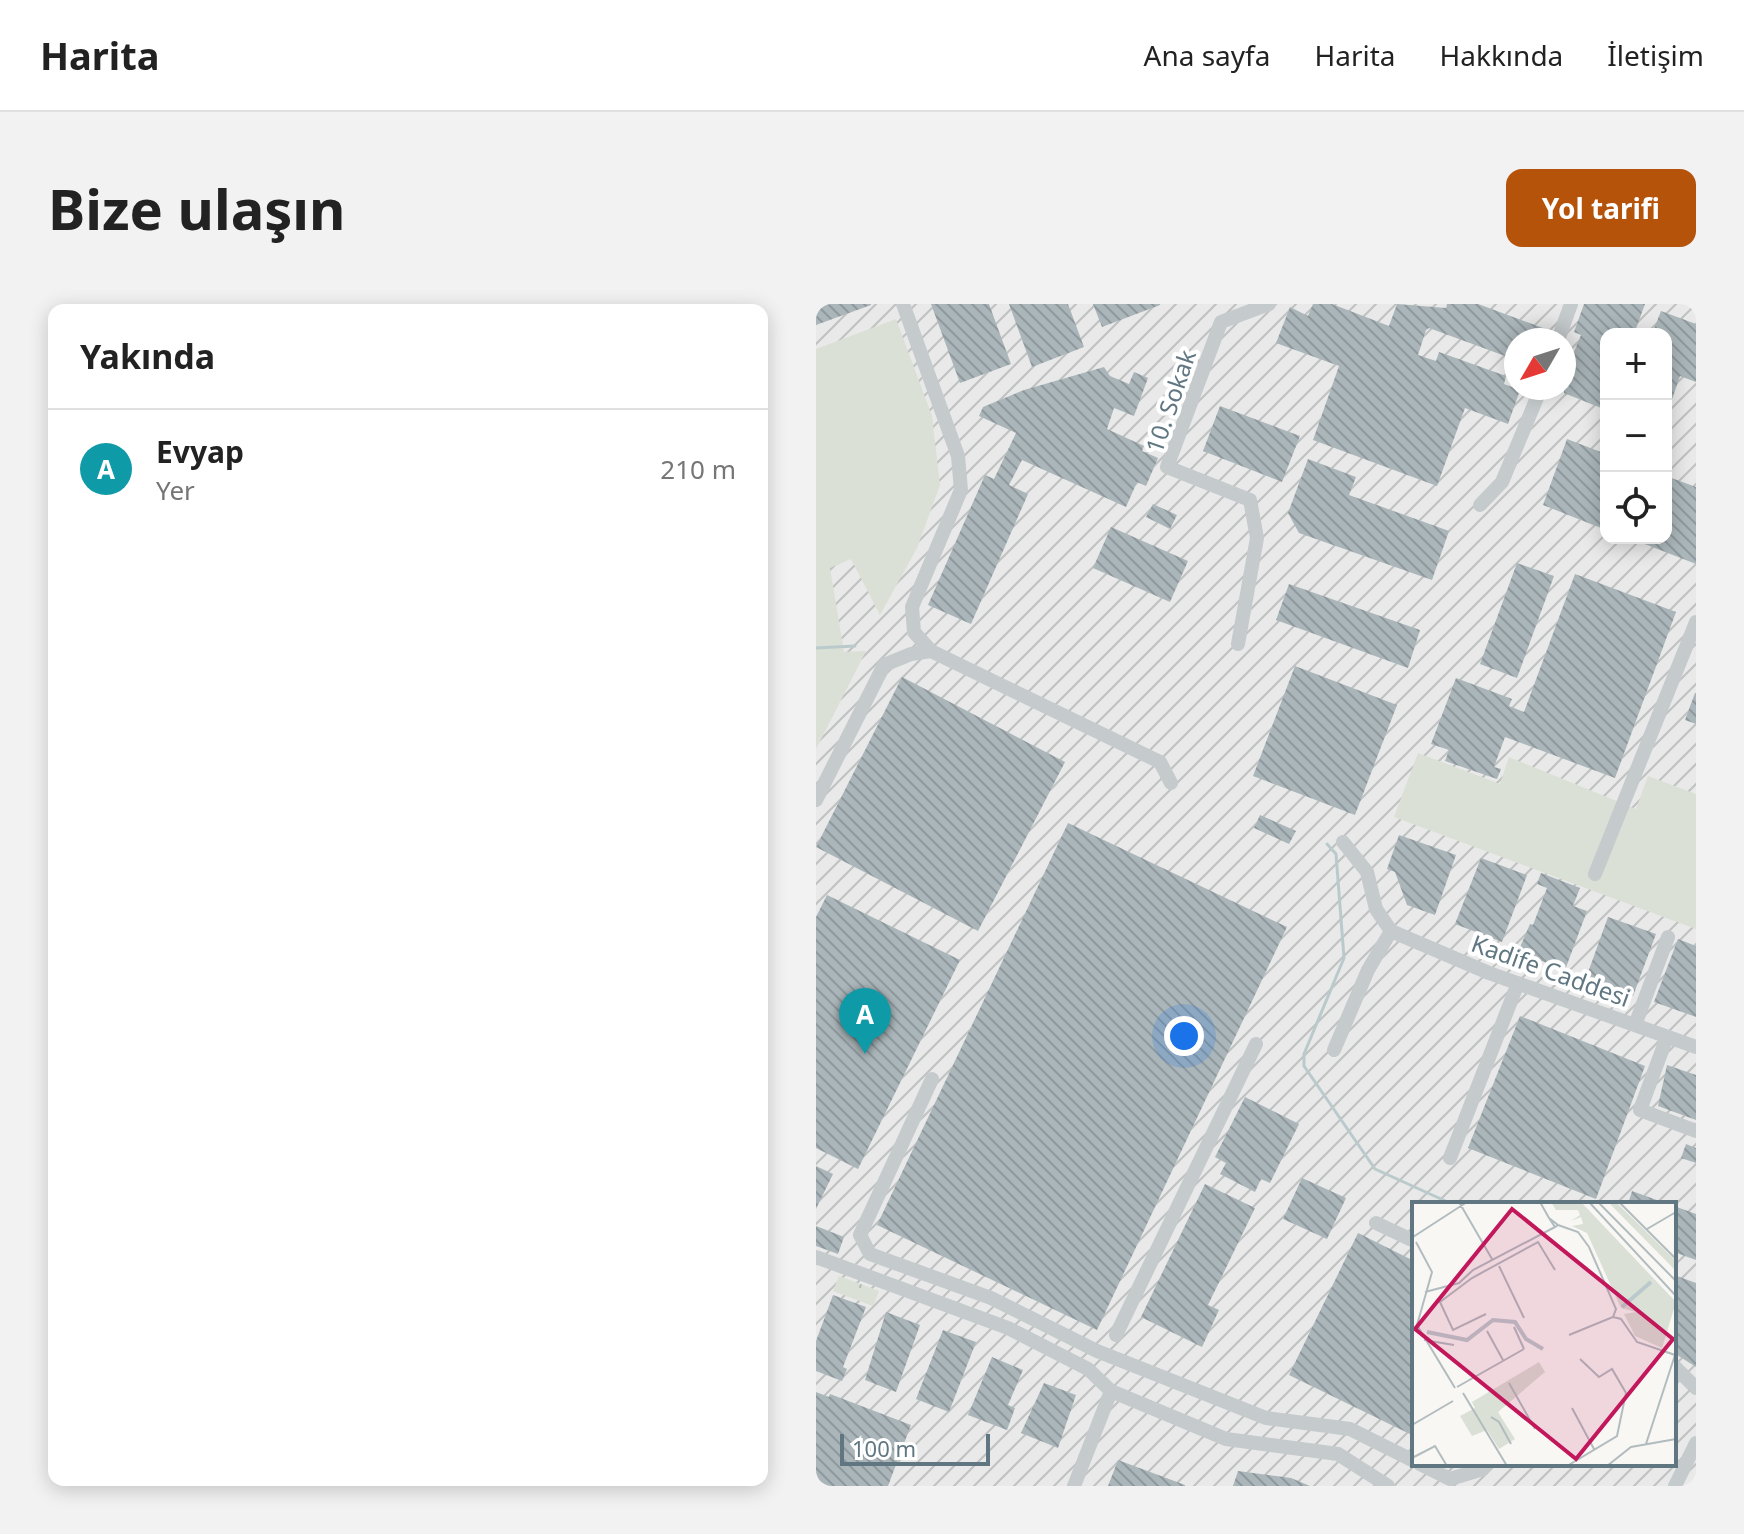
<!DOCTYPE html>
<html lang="tr">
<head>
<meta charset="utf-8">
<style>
  :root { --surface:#fff; --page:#f2f2f2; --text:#222; --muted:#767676; --line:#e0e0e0; --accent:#b45309 }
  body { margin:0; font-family:"Noto Sans",sans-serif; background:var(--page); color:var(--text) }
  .controls { position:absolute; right:24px; top:24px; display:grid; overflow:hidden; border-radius:16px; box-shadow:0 4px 20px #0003 }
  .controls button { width:72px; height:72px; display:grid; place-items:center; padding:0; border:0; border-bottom:2px solid var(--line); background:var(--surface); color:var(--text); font:40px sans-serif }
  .compass { position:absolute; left:688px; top:24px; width:72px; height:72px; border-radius:50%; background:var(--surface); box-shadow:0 4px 20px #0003; rotate:231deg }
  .scale { position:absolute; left:24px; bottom:20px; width:150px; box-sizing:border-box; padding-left:8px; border:4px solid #607782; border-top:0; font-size:22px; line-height:28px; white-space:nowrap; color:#607782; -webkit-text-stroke:6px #fff; paint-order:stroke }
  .you { position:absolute; left:368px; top:732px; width:28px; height:28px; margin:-20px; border:6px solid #fff; border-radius:50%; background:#1a73e8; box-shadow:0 0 0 12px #1a73e833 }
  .badge { display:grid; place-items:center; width:52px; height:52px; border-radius:50%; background:var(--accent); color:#fff; font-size:26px; font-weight:700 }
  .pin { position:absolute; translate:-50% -66px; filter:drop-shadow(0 2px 4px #0008) }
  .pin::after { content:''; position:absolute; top:42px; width:28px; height:24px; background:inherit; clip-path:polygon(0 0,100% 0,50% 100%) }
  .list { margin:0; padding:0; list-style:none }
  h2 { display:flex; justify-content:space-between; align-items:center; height:104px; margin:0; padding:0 32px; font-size:34px }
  h2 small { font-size:26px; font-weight:400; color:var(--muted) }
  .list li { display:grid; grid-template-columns:52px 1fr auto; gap:24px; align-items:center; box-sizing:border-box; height:120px; padding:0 32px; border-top:2px solid var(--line) }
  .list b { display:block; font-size:30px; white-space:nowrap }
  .list p { margin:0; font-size:26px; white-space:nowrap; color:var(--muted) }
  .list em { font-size:26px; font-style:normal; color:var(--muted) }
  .icon { flex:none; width:44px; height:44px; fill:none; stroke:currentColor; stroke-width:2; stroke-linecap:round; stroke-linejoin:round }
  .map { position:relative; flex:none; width:880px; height:1182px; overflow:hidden; border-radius:16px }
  header { display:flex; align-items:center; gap:48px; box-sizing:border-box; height:112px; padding:0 40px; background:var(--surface); border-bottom:2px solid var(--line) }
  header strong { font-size:38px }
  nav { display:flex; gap:44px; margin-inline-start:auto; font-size:28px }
  .intro { display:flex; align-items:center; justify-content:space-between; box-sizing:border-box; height:192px; padding:0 48px }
  h1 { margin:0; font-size:56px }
  .button { padding:20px 36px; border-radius:16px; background:var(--accent); color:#fff; font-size:28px; font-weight:700 }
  main { display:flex; gap:48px; padding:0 48px }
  aside { flex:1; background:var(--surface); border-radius:16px; box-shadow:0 4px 20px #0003 }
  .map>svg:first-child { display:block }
</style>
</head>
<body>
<header>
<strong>Harita</strong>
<nav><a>Ana sayfa</a><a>Harita</a><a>Hakkında</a><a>İletişim</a></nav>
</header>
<div class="intro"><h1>Bize ulaşın</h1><a class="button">Yol tarifi</a></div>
<main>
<aside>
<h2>Yakında<small></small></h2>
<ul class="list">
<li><span class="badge" style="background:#0f9aa8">A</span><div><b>Evyap</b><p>Yer</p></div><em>210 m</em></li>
</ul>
</aside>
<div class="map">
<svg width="880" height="1182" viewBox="0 0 880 1182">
  <defs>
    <pattern id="industrial-furrows" width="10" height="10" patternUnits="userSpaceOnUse" patternTransform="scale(2)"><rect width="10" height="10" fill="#e8e9e8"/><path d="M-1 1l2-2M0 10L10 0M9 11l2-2" fill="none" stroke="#bfc2c1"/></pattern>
    <pattern id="forest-crowns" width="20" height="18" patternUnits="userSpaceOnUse" patternTransform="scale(2)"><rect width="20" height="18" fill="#dae0d5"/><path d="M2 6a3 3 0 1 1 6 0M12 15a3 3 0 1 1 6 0" fill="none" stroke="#b4bab2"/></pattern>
    <pattern id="building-back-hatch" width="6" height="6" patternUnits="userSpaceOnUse" patternTransform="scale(2)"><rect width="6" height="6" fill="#abb6ba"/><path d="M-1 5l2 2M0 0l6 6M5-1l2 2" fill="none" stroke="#8f999d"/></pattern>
  </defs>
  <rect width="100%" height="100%" fill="#f8f7f4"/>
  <path fill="url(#industrial-furrows)" fill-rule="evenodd" d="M0,0H880V1182H0ZM790,30H850V234H790ZM700,36H748V84H700ZM598,900H858V1160H598Z"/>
  <path fill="#dae0d5" d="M80,15L116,112L124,181L101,244L64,311L35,255L14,264L28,348L50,347L0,445V45Z
    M602,449L684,480L693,453L820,505L832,472L880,490V625L578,513Z"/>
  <path fill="url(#forest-crowns)" d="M23,972L63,987L57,1002L17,987Z"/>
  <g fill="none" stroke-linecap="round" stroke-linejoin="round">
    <path stroke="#bacacc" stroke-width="3" d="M0,344L39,342
      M511,540L520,550L528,654L488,750V762L559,865L636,900"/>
  </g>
  <path fill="url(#building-back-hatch)" d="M0,0H55V1L0,21Z
    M115,0H173L195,60L144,79Z
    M193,0H252L268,43L216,63Z
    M277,0H344V1L286,23Z
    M497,0H516L573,22L581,0L630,4L631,0H662L730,25L726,36H700V56L613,24L610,26L602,51L620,57L623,48L690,72L688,80L704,86L692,120L649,104L621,182L497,136L523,62L460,39L474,3L492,12Z
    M768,0H829L818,30H790V106L748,89V72L765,31L758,28Z
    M845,7L880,20V78L864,72L851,110L850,30H836Z
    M288,63L294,72L313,80L318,68L332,74L318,112L298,104L291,125L328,142L326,147L342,154L330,182L321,178L310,203L206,156L193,181L212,190L155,320L112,301L169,171L178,175L200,129L163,112L167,103L208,86Z
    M404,102L484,132L466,178L387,147Z
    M751,135L790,150V226L727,201Z
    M492,155L540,173L533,191L633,227L616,276L483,229L472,209Z
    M850,172L880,183V260L816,235L850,234Z
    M337,200L361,211L354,225L330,213Z
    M295,223L372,257L354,298L277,264Z
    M701,259L738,272L701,374L664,360Z
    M759,270L860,308L799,474L689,433L678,463L685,465L681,475L629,457L633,446L615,440L640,374L696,395L693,402L708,408Z
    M473,280L604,326L592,364L460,316Z
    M479,362L581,401L539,511L437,472Z
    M86,373L249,458L162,627L0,543Z
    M879,389H880V420L869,416Z
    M444,511L480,527L473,540L438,524Z
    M252,519L471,623L281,1026L61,921Z
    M583,531L640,551L619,611L591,601L579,568L571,565Z
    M665,554L711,571L686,638L639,620Z
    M725,569L764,584L757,602L771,607L749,666L702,648L714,620L717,621L731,584L721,580Z
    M11,591L144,656L42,865L0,844V613Z
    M792,613L840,630L817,692L770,674Z
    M862,635L880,642V713L838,698Z
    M704,712L829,762L780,895L652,844Z
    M851,761L880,771V816L842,802Z
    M429,793L483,820L454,879L445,875L439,888L404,870L410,859L399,853Z
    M870,840L880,844V859L865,854Z
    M0,862L17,870L0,905Z
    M486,874L530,894L511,935L467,915Z
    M389,880L439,904L392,1001L403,1006L386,1043L325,1013Z
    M816,887L849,899L848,900H812Z
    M858,902L880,910V956L858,948Z
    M0,922L28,933L22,950L0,942Z
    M542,929L598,957V1132L473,1071Z
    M858,971L880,979V1063L858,1049Z
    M17,991L50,1003L27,1063L31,1065L26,1077L0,1067V1037Z
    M70,1008L104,1021L80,1088L49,1076Z
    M127,1026L160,1038L133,1108L100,1095Z
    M176,1053L207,1066L192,1101L199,1104L191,1126L152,1111Z
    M228,1079L260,1091L242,1144L205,1129Z
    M0,1088L13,1093L14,1090L95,1121L72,1182H0Z
    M302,1156L369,1181V1182H292Z
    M422,1167L475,1174L494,1182H417Z"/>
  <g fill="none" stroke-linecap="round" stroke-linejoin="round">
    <path stroke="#c5cacd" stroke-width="14" d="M87,0L142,152L145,186L96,303L98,328L115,347
      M742,36L755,0
      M664,201L686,178L725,84
      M422,340L441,234L434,196L351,163L405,18L453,0
      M0,496L68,361L95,350L115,347L344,458L355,479
      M527,538L551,568L560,605L575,627
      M779,570L880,318
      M575,627L673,669L880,743
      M819,721L852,633
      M851,733L824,806L880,827
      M518,746L552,666L575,627
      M116,775L44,931L54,950L175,994L281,1047L450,1114L534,1125L598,1157
      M634,854L702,679
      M560,919L598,937
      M0,953L192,1024L272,1065L295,1087L410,1135L522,1150L572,1182
      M300,1031L440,740
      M858,1062L880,1084
      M604,1160L634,1175L667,1165L670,1160
      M258,1182L295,1087
      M859,1182L880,1139"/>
  </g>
  <g text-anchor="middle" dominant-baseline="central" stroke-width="8" stroke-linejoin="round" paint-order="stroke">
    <g font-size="24" fill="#607782" stroke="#fff">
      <text transform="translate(354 97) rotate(-71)">10. Sokak</text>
      <text transform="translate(735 666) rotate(20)">Kadife Caddesi</text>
    </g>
  </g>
  <g transform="translate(596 898)">
    <rect width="264" height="264" fill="#f8f7f4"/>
    <path d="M139,0H169L264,100L250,146L223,134L212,112L224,110L209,106L175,31L160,24L171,22L169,15L159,19L168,13L166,8H144ZM196,0H204L264,59V69ZM127,160L133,170L86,210L103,237L87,247L75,228L60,234L48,214L63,206L60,200Z" fill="#dae0d5"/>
    <path fill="none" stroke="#bacacc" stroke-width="4" d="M210,105L239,80M15,130L55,138L81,118L103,120L114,137L131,147"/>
    <path fill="none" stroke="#b2bcbf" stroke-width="2" d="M47,0L80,57M128,0L137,16L143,25L146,23L137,16M177,0L264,94M186,0L264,79M207,0L264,57M146,23L166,30L177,45L204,107L201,115L157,133M235,27L264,10M1,35L55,0M4,40L20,70L5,123L43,186M87,64L112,116M13,90L47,81L61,68L143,25M74,112L41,128L28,100L60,76L126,40L143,68M201,115L209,117L225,140L263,153L234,242M102,125L112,147M75,129L91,158M12,138L42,143M97,181L123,227M45,185L112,147M51,191L95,264M160,206L182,247M79,215L87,220L99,242M0,223L41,199M0,256L23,244L35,264M155,264L205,234L214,191L200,167L187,175L168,157M195,264L219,245L264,237"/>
    <path fill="#c2185b" fill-opacity="0.15" stroke="#c2185b" stroke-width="4" d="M100,7L261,137L164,257L3,127Z"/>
    <rect width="264" height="264" fill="none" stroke="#607782" stroke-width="4"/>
  </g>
</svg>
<div class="controls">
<button>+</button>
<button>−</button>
<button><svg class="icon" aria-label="locate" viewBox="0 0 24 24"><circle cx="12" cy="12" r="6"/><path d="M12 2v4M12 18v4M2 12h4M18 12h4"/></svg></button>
</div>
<svg class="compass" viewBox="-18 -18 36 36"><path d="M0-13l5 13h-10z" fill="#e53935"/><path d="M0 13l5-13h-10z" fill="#767676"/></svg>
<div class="scale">100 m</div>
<div class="you"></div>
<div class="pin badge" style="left:49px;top:750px;background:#0f9aa8">A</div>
</div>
</main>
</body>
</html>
